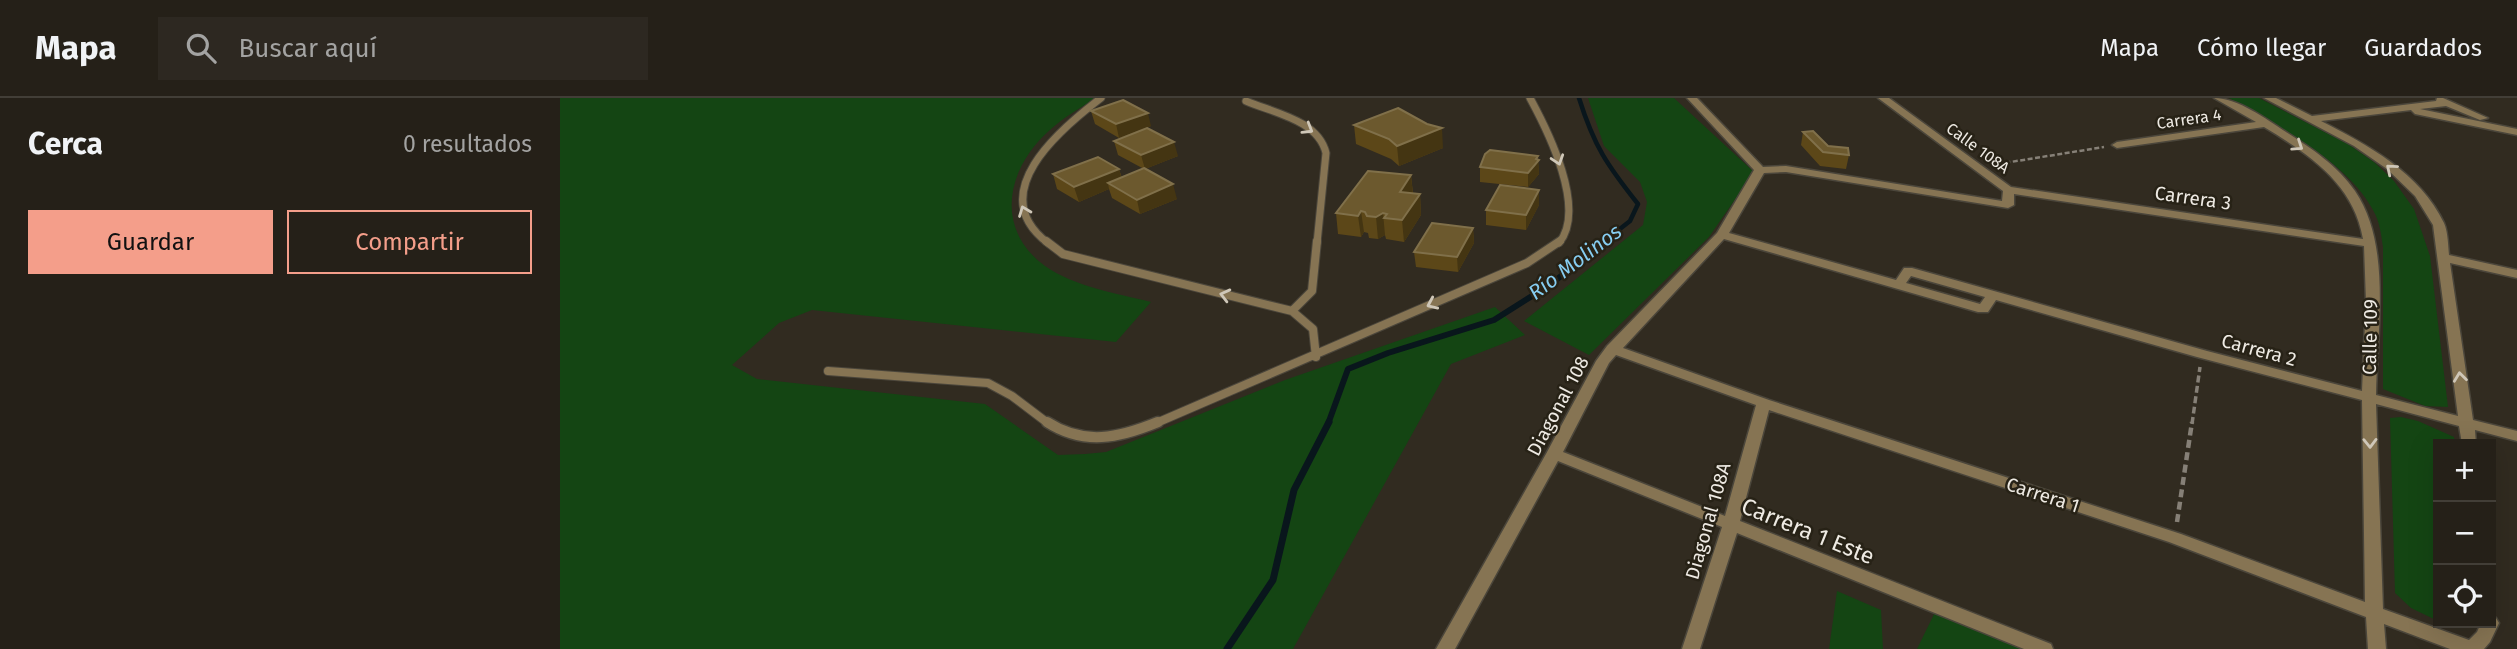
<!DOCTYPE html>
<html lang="es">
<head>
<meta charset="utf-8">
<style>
  :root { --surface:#252018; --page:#2d2821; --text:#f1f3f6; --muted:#a3a3a2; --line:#423e37; --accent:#f49e8a }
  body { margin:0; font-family:"Fira Sans",sans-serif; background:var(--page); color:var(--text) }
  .controls { position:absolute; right:21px; bottom:21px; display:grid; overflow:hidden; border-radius:0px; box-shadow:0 7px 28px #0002 }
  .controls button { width:63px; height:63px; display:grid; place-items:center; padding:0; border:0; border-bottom:2px solid var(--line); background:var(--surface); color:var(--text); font:35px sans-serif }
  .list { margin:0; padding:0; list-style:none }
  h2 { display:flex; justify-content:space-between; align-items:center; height:91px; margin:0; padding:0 28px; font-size:30px }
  h2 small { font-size:23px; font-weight:400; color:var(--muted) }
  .actions { display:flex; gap:14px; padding:21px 28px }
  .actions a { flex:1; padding:16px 0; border:2px solid var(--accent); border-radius:0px; text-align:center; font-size:24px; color:var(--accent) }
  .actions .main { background:var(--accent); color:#111 }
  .icon { flex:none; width:38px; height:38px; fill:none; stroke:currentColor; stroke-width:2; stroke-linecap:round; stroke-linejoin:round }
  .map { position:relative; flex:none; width:1957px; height:551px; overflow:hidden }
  header { display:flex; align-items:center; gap:42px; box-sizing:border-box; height:98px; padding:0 35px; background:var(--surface); border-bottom:2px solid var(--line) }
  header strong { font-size:33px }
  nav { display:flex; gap:38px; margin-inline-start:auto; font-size:24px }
  .search { width:490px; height:63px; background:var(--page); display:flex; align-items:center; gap:18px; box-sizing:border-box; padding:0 24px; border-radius:0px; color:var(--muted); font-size:26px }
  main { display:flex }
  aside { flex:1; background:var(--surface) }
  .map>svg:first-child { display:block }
</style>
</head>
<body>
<header>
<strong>Mapa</strong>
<div class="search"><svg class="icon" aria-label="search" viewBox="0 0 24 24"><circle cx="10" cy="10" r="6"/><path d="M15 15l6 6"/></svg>Buscar aquí</div>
<nav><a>Mapa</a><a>Cómo llegar</a><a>Guardados</a></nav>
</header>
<main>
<aside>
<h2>Cerca<small>0 resultados</small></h2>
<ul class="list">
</ul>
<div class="actions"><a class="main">Guardar</a><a>Compartir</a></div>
</aside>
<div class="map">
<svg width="1957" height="551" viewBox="0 0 1957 551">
  <rect width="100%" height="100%" fill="#312b20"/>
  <path fill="#144513" d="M0,0H535C521,10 504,19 491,31C447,69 433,130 485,168C515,189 556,195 591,204L556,244L252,212L219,225L172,267L197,281L425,306L498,357L525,356L546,354L725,282L935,209L965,237L891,266L733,551H0Z
    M1028,0H1114L1194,74L1149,139L1029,257L964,223L1083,127L1087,104L1080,84L1044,48Z
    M1669,0H1699L1788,46L1814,64L1834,83L1854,111L1870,158L1888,309L1865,308L1823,291V149C1821,136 1820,124 1813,112C1787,63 1716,27 1669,0Z
    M1841,319L1858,323L1894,339L1895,346H1878V523L1851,510L1835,495L1830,320Z
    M1277,493L1321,512L1323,551H1269Z
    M1377,510L1467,551H1357Z"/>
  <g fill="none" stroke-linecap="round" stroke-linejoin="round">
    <path stroke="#09161c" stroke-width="4.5" d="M1019,0C1034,48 1047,67 1078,106L1070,123L1042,145"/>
    <path stroke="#09161c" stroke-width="6" d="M768,326L788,271L828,255L934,222L991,186L1045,143"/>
    <path stroke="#09161c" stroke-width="7" d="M667,551L713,482L734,392L769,324"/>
    <g stroke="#4b463b" stroke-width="9">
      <path id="service-far2" d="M970,0C988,33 1027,111 999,145
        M686,3C714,15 758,22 766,55L757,145
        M488,145C423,96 499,32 541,0"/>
    </g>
    <g stroke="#4b463b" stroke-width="10">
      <path id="service-far1" d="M486,143L503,156L732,213L753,231L756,259
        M732,213L752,193L757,143
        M268,273L428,285L452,298L489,326
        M594,326L967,165L1000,143"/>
    </g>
    <g stroke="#4b463b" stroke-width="13">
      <path id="service" d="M487,324C524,348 559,340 598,324"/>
    </g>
    <g stroke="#4b463b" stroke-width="3">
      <path id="minor" d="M1127,0H1137L1203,69L1226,68L1442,103L1443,93L1318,0H1329L1451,89L1803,141C1794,86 1749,56 1704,29L1557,50L1552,47L1557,44L1696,24L1654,0C1678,0 1706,21 1726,34C1751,50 1778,68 1795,93C1832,147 1817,233 1816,297L1898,318L1873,127L1855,98L1827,71L1794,48L1704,0H1716L1752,18L1876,3L1877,0H1883L1928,20L1920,22L1886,8L1860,11L1957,31V37L1855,16L1851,12L1761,23C1808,47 1860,75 1884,125C1888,134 1888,147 1889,157L1957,172V180L1890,165L1913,322L1957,333V343L1915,332L1916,346H1902L1899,328L1816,306L1823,511L1909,542L1917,534L1921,525H1931V518L1936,520L1939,525L1930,544L1924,551H1890L1824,526L1826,551H1808L1806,519L1609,444L1209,312L1180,423L1491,546L1493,551H1464L1177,435L1140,551H1122L1162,429L998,363L895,551H876L986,356L1036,263L1047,248L1157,135L1194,72ZM1226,74L1448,110L1454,107V96L1804,148L1806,203L1802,293L1647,253L1352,170H1344L1336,182L1169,135L1204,75ZM1164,141L1418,214H1428L1436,202L1637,259L1802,302L1805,504L1621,436L1209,302L1063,250ZM1351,178L1425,199L1420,206L1346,185ZM1056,257L1196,307L1165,418L1003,354L1049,265Z"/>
    </g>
    <path stroke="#868077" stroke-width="2.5" stroke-dasharray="5 2.5" stroke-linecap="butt" d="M1438,66L1544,49"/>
    <path stroke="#868077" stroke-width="3.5" stroke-dasharray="7 3.5" stroke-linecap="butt" d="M1632,326L1640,269"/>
    <path stroke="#868077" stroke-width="4.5" stroke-dasharray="8 4.5" stroke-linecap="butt" d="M1617,424L1632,324"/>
    <use href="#service-far2" stroke="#867453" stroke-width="7"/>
    <use href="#service-far1" stroke="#867453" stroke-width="8"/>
    <use href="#service" stroke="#867453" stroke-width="10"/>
    <use href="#minor" fill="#867453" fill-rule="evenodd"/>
  </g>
  <path fill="#5c4718" d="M531,13L591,28L559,40L535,26Z
    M794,27L883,50L839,68L831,61L796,46Z
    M1243,34L1268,48L1289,57L1286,71L1260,68L1241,47Z
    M554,43L618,58L585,71L617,101L580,116L552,100L549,91L519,104L497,91L493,76L559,71L562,80L584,71L558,57Z
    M978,62L979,76L968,89L920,84V69Z
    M851,77L853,95L860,96L861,117L844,144L826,141L825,137L818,141L809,140L808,135L804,134L801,139L778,136L776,115Z
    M979,107L966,132L926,127V112Z
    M913,130L914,145L898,174L856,169L854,154Z"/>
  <path fill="#443512" d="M588,15L591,28L559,40L556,26Z
    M882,30L883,50L839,68L837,48Z
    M614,44L618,58L585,71L581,57Z
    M978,58L979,76L968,89V75Z
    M559,71L563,85H548L549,91L519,104L514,89Z
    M851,77L853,98L840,94Z
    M613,86L617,101L580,116L577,102Z
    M979,92V107L966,132V117Z
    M860,96L861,117L844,144L842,122Z
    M801,113L804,134L801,139L798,118Z
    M823,115L825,137L818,141L816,119Z
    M913,130L914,145L898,174L897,159Z"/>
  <path fill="#6c592e" stroke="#80704a" stroke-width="2" d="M563,2L588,15L556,26L531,13Z
    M838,10L867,26L882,30L837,48L829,41L794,27Z
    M587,30L614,44L581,57L554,43Z
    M1253,33L1268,48L1288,50L1289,57L1263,54L1243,34Z
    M930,52L978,58L976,61L979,62L968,75L920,69L925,56Z
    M538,59L559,71L514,89L493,76Z
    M584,70L613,86L577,102L548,85Z
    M808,73L851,77L840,94L860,96L842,122L824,120L827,116L823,115L816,119L807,118L805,114L801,113L798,118L776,115Z
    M940,87L979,92L966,117L926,112Z
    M872,125L913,130L897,159L854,154Z"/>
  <defs><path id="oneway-chevron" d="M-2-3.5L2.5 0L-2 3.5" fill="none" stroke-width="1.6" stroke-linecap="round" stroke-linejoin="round" transform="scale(1.75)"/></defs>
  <g stroke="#cfc7b8">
    <use href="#oneway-chevron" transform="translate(748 31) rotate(31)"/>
    <use href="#oneway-chevron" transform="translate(1738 48) rotate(34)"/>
    <use href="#oneway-chevron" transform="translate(998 62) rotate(72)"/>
    <use href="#oneway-chevron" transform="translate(1831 71) rotate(-140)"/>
    <use href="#oneway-chevron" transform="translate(464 113) rotate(-111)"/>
    <use href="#oneway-chevron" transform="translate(665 197) rotate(-166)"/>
    <use href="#oneway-chevron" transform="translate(872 206) rotate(156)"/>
    <use href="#oneway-chevron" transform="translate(1900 279) rotate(-97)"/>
    <use href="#oneway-chevron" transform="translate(1810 345) rotate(89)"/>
  </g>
  <g text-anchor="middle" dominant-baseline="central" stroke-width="5" stroke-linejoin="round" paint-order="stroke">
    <g font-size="16" fill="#eeeae3" stroke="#272216">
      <text transform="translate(1629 21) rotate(-8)">Carrera 4</text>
      <text transform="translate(1418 50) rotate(36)">Calle 108A</text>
    </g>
    <g font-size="19" fill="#eeeae3" stroke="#272216">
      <text transform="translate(1633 100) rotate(8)">Carrera 3</text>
      <text transform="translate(1810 239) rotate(-89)">Calle 109</text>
      <text transform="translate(1699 252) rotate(15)">Carrera 2</text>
      <text transform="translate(998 308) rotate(-62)">Diagonal 108</text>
      <text transform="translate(1483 397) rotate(18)">Carrera 1</text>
      <text transform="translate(1148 423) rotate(-74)">Diagonal 108A</text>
    </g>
    <g font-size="21" font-style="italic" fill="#86cdf1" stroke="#272216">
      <text transform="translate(1015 164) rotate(-37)">Río Molinos</text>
    </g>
    <g font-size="23" fill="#eeeae3" stroke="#272216">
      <text transform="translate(1248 433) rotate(22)">Carrera 1 Este</text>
    </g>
  </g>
</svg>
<div class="controls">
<button>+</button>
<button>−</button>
<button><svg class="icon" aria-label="locate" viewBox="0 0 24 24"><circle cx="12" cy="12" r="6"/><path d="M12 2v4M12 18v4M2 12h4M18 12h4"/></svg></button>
</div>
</div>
</main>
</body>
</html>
